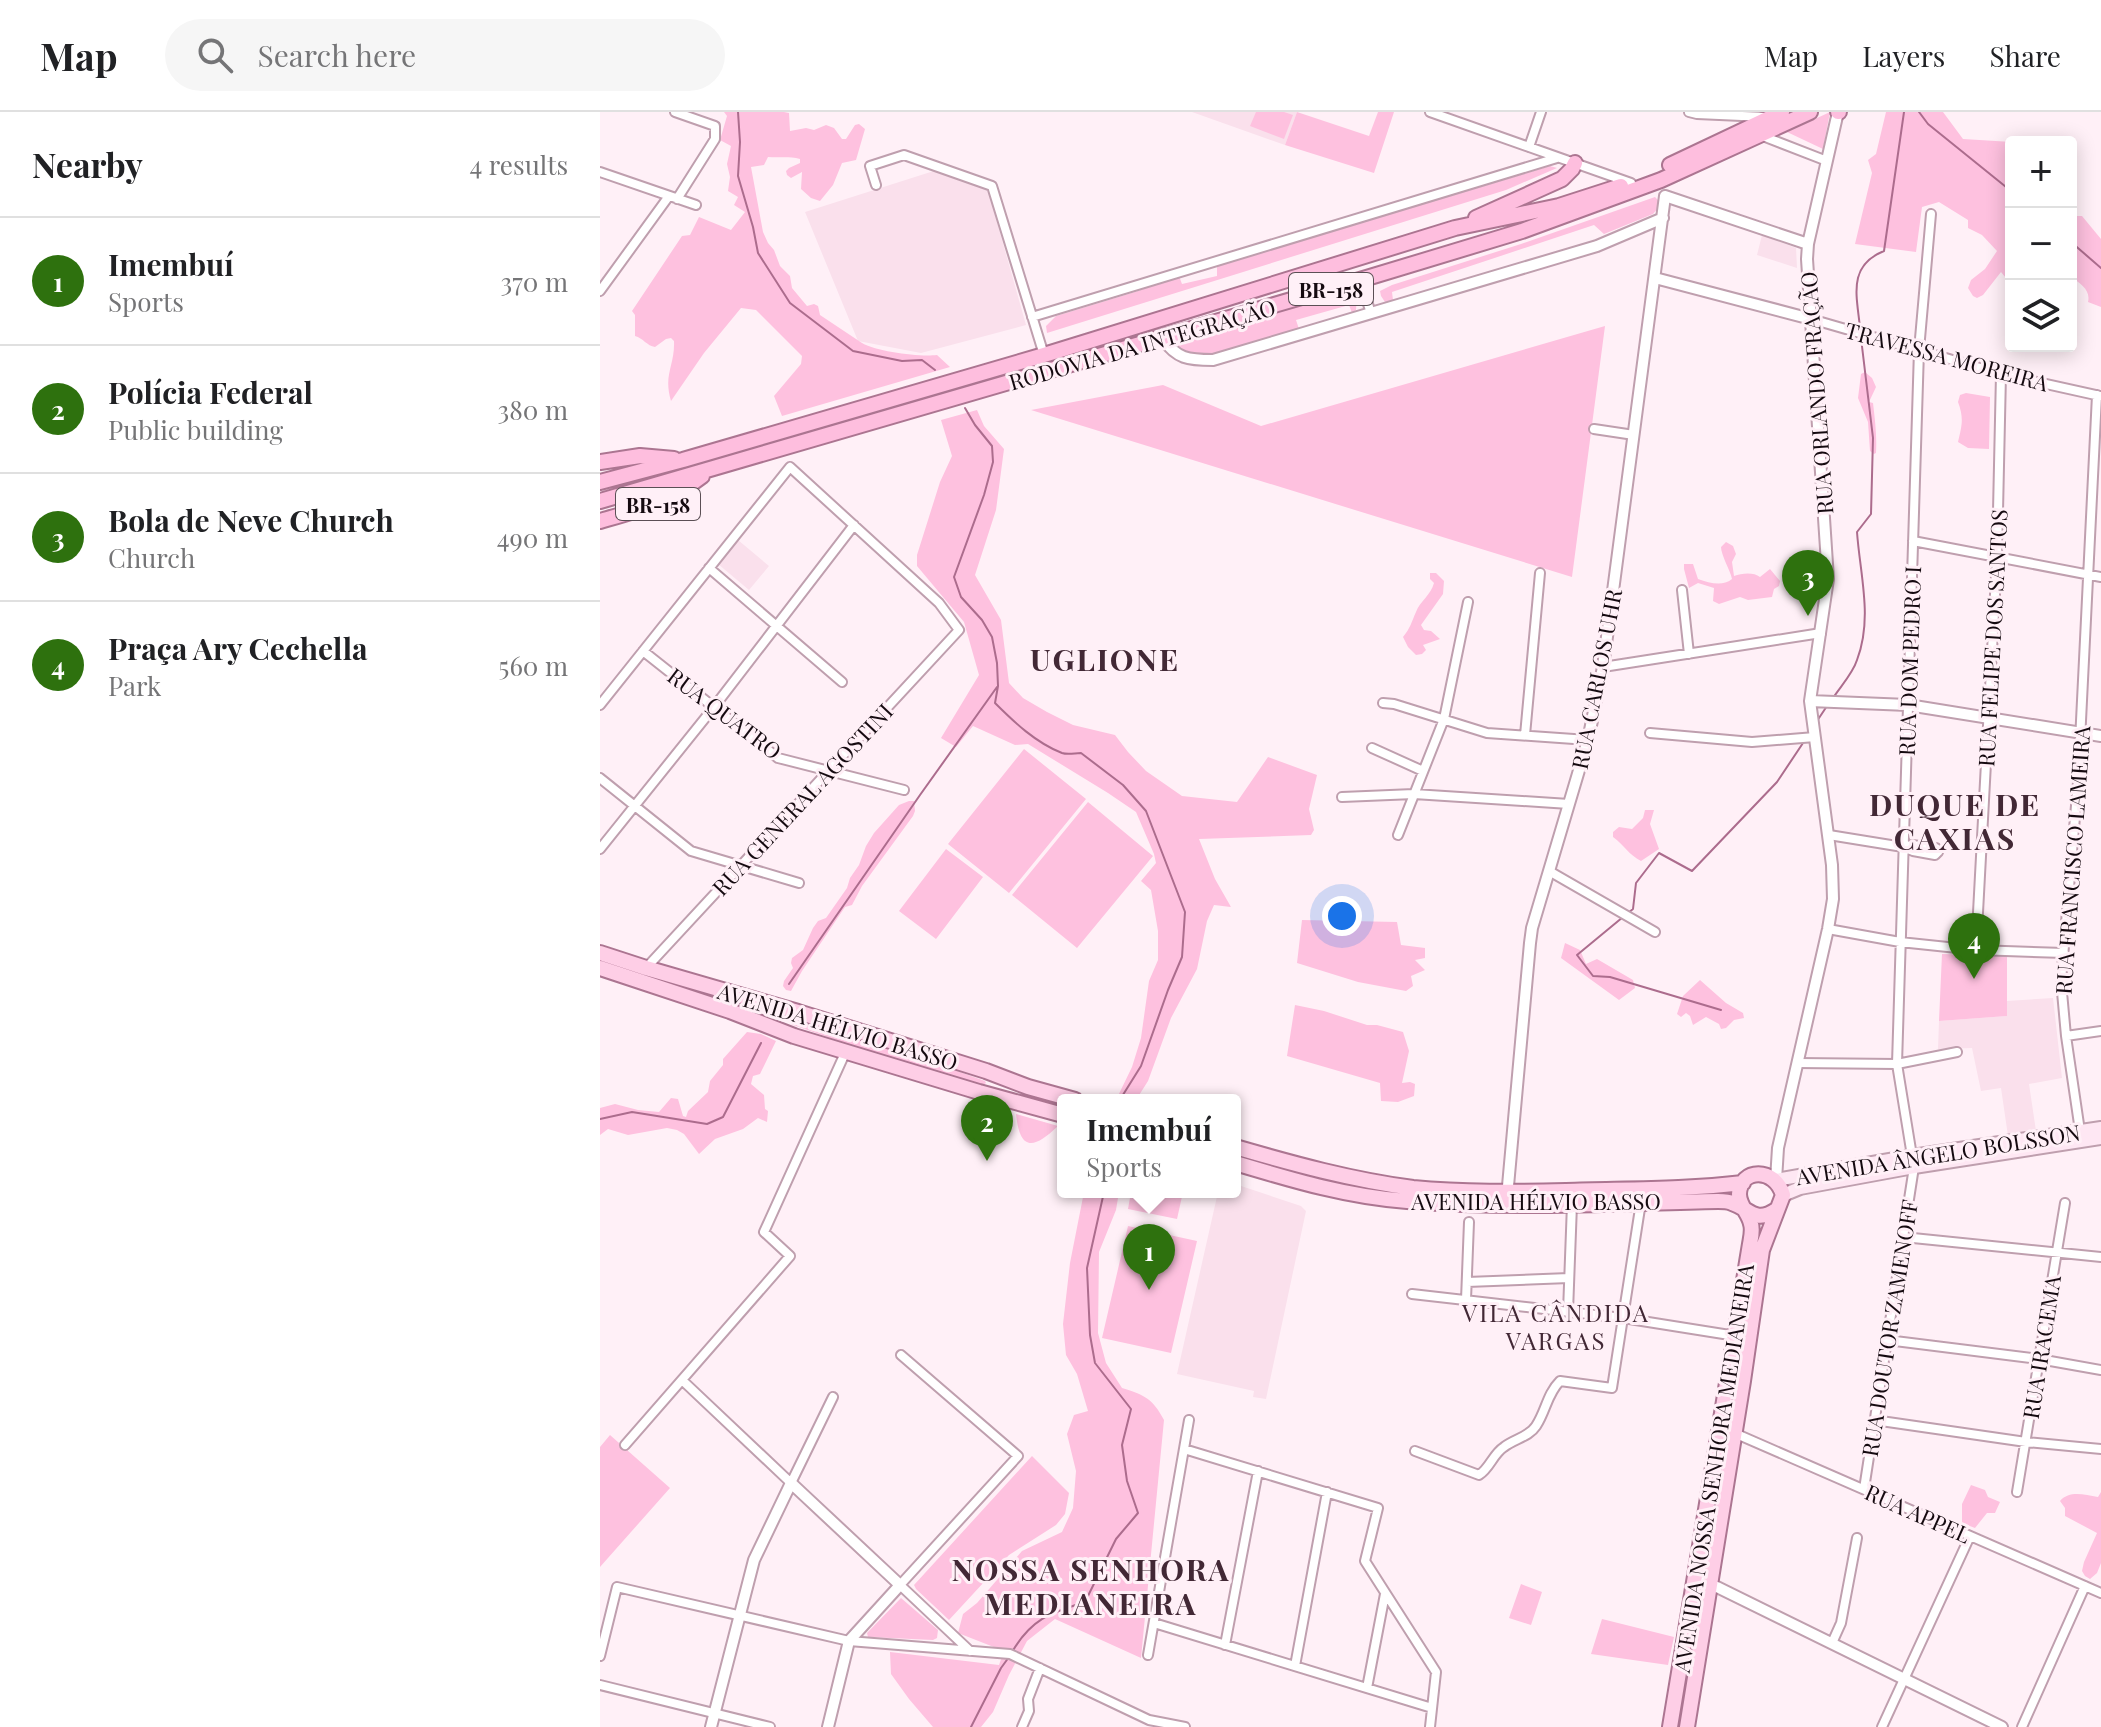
<!DOCTYPE html>
<html lang="en">
<head>
<meta charset="utf-8">
<style>
  :root { --surface:#fff; --page:#f6f6f6; --text:#202124; --muted:#757577; --line:#e0e0e0; --accent:#2e710e }
  body { margin:0; font-family:"Playfair Display",serif; background:var(--page); color:var(--text) }
  .controls { position:absolute; right:24px; top:24px; display:grid; overflow:hidden; border-radius:8px; box-shadow:0 4px 20px #0003 }
  .controls button { width:72px; height:72px; display:grid; place-items:center; padding:0; border:0; border-bottom:2px solid var(--line); background:var(--surface); color:var(--text); font:40px sans-serif }
  .you { position:absolute; left:742px; top:804px; width:28px; height:28px; margin:-20px; border:6px solid #fff; border-radius:50%; background:#1a73e8; box-shadow:0 0 0 12px #1a73e833 }
  .badge { display:grid; place-items:center; width:52px; height:52px; border-radius:50%; background:var(--accent); color:#fff; font-size:26px; font-weight:700 }
  .pin { position:absolute; translate:-50% -66px; filter:drop-shadow(0 2px 4px #0008) }
  .pin::after { content:''; position:absolute; top:42px; width:28px; height:24px; background:inherit; clip-path:polygon(0 0,100% 0,50% 100%) }
  .popup { position:absolute; left:457px; top:982px; width:184px; height:104px; box-sizing:border-box; display:grid; place-content:center; border-radius:8px; background:var(--surface); filter:drop-shadow(0 2px 6px #0005); font-size:26px; white-space:nowrap; color:var(--muted) }
  .popup b { font-size:30px; color:var(--text) }
  .popup::after { content:''; position:absolute; left:50%; top:100%; margin-left:-16px; border:16px solid transparent; border-top-color:var(--surface) }
  .list { margin:0; padding:0; list-style:none }
  h2 { display:flex; justify-content:space-between; align-items:center; height:104px; margin:0; padding:0 32px; font-size:34px }
  h2 small { font-size:26px; font-weight:400; color:var(--muted) }
  .list li { display:grid; grid-template-columns:52px 1fr auto; gap:24px; align-items:center; box-sizing:border-box; height:128px; padding:0 32px; border-top:2px solid var(--line) }
  .list b { display:block; font-size:30px; white-space:nowrap }
  .list p { margin:0; font-size:26px; white-space:nowrap; color:var(--muted) }
  .list em { font-size:26px; font-style:normal; color:var(--muted) }
  .icon { flex:none; width:44px; height:44px; fill:none; stroke:currentColor; stroke-width:2; stroke-linecap:round; stroke-linejoin:round }
  .map { position:relative; flex:none; width:1501px; height:1615px; overflow:hidden }
  header { display:flex; align-items:center; gap:48px; box-sizing:border-box; height:112px; padding:0 40px; background:var(--surface); border-bottom:2px solid var(--line) }
  header strong { font-size:38px }
  nav { display:flex; gap:44px; margin-inline-start:auto; font-size:28px }
  .search { width:560px; height:72px; background:var(--page); display:flex; align-items:center; gap:20px; box-sizing:border-box; padding:0 28px; border-radius:44px; color:var(--muted); font-size:30px }
  main { display:flex }
  aside { flex:1; background:var(--surface) }
  .map>svg:first-child { display:block }
</style>
</head>
<body>
<header>
<strong>Map</strong>
<div class="search"><svg class="icon" aria-label="search" viewBox="0 0 24 24"><circle cx="10" cy="10" r="6"/><path d="M15 15l6 6"/></svg>Search here</div>
<nav><a>Map</a><a>Layers</a><a>Share</a></nav>
</header>
<main>
<aside>
<h2>Nearby<small>4 results</small></h2>
<ul class="list">
<li><span class="badge">1</span><div><b>Imembuí</b><p>Sports</p></div><em>370 m</em></li>
<li><span class="badge">2</span><div><b>Polícia Federal</b><p>Public building</p></div><em>380 m</em></li>
<li><span class="badge">3</span><div><b>Bola de Neve Church</b><p>Church</p></div><em>490 m</em></li>
<li><span class="badge">4</span><div><b>Praça Ary Cechella</b><p>Park</p></div><em>560 m</em></li>
</ul>
</aside>
<div class="map">
<svg width="1501" height="1615" viewBox="0 0 1501 1615">
  <rect width="100%" height="100%" fill="#fff0f7"/>
  <path fill="#fae0ec" d="M592,0H697L685,33Z
    M340,57L388,78L426,213L321,241L258,229L205,100Z
    M1162,123L1196,136L1197,156L1157,143Z
    M138,428L169,454L149,478L118,452Z
    M1453,886L1462,966L1429,972L1436,1019L1408,1024L1401,976L1381,979L1372,936L1338,937L1339,909L1407,904V889Z
    M635,1072L701,1094L706,1099L666,1287L653,1285L654,1279L577,1262L618,1080H635Z"/>
  <path fill="#fec1df" d="M124,0H184L189,1L190,19L206,16L214,18L226,13L234,16L242,27H246L255,13L259,12L265,17L256,48L242,51L233,73L220,89L211,86L201,77L202,60L191,66L187,63L186,59L189,56L200,51V47C189,44 180,46 168,45L164,53L151,55L163,120L168,131L174,138L180,154L190,164L192,176L207,194L214,192L218,194L220,203C234,212 248,222 262,231C278,240 319,245 337,243L350,255L182,304L174,284L201,252L202,244L156,198L141,196L104,241L71,289C63,262 75,254 74,229L71,226L66,227L55,235C47,234 43,226 35,224V203L32,199L82,124L90,123L99,105L131,118L145,100L134,93L138,85L128,79L130,65L127,52L131,34L120,28L127,4Z
    M656,0H684L693,3L684,27L650,14Z
    M697,0L769,24L778,0H794L774,61L685,33Z
    M1230,0L1223,37L1187,20Z
    M1286,0H1343L1363,27L1412,30L1411,172L1401,160L1383,183L1377,186L1373,184L1368,176L1371,168L1385,157L1397,139L1382,123L1368,116V108L1339,90L1322,95L1316,140L1255,132L1272,61L1268,48L1276,42Z
    M950,54L957,56L906,78L447,221L446,214L456,204L535,180L579,164L582,172L617,164V154Z
    M1055,85L1058,88L1059,95L1053,102L1004,122L994,113L792,180L793,188L785,190L781,184L780,179L792,173L921,132Z
    M1471,104H1482L1501,127V195L1488,190C1491,178 1480,171 1471,165Z
    M747,180C755,185 757,189 756,198L752,201L749,193L696,208L699,217C675,224 616,246 594,243C585,241 578,237 572,231Z
    M1005,214L972,465L431,298L563,273L661,314Z
    M1265,260L1272,266L1276,275L1269,290L1273,291C1275,308 1277,323 1276,341L1274,342L1270,339L1268,310L1258,286L1261,262Z
    M1366,281L1390,285L1389,337L1368,336L1358,330C1362,313 1364,306 1358,290L1360,283Z
    M377,298L384,314L404,337L396,398L375,463L401,508L409,571L423,586L447,600L473,613L515,623L528,640L546,659L582,684L637,690L668,645L717,663L709,697L714,718L711,723L599,727L615,767L631,795L614,793L607,809L597,857L571,906L548,969L536,988H516L532,955L541,926L549,869L558,848V819L551,778L541,769L556,751L554,742L536,700L508,681L428,632L415,633L373,614L356,635L341,626L379,563L364,510L317,454V443L340,370L352,344L341,308Z
    M1126,430L1133,434L1136,442L1132,450L1134,464C1142,461 1154,460 1160,465L1170,457L1180,469L1179,474L1174,477L1172,485L1148,488L1140,485L1119,492L1113,489L1114,476L1098,471L1089,476L1084,457V452H1093L1098,467C1110,471 1122,475 1132,467C1130,458 1121,443 1121,435Z
    M830,461H836L844,469L843,482L821,513L824,518L831,519L840,527L823,533L826,538L822,542L816,543L808,535L803,525C811,515 811,511 816,500C820,489 831,483 834,471L830,467Z
    M424,637L486,687L409,781L348,732Z
    M309,689H314L315,699L313,704L262,774L252,793L245,795L202,859L191,879L186,878L183,874L184,869L193,856L191,851L192,846L203,838L213,816L218,809L226,806L247,776L250,766L259,753L266,734L274,721L299,693Z
    M488,690L553,744L477,836L412,783Z
    M1045,698H1054L1050,712L1059,737L1041,749C1029,743 1024,733 1013,725V720L1019,715L1032,717L1043,706Z
    M346,737L383,765L336,827L299,799Z
    M702,808L797,810L801,833L825,836V846L815,848L825,858L811,864L813,874L806,879L758,870L697,851Z
    M965,831L980,838L986,852L997,847L1033,868L1035,876L1019,888L961,846Z
    M1342,842L1407,844V904L1339,909Z
    M1100,868L1126,891L1143,901L1144,906L1134,908L1126,916L1121,917L1119,912L1106,905L1093,913L1090,904L1086,901L1081,905L1077,902L1083,884Z
    M695,893L724,899L767,913H777L803,920L809,939L802,971L810,970L815,972L814,984L798,990L781,989L780,971L687,944Z
    M194,908L307,941L385,969L386,971L383,973L303,951L193,913L191,912V909Z
    M147,920L161,922L176,929L160,962L153,964L151,972L164,983L165,997L168,999L167,1010L158,1006L143,1017L115,1027L99,1042L84,1022L77,1018L67,1016L28,1023L8,1017L0,1023V996L15,992L38,998L59,1000L71,986L78,987L83,1004L86,1005L88,999L108,980L110,969L123,953V947Z
    M416,1002L458,1014C434,1037 420,1040 416,1002Z
    M484,1080H519L516,1098L499,1140L498,1221L506,1251L522,1276C545,1283 553,1287 564,1308L541,1546L455,1507L427,1529L409,1563L393,1600L381,1615H333L309,1587L291,1562L290,1540L399,1553L404,1539L358,1521L363,1502L377,1491L422,1439L462,1420L473,1396L476,1359L467,1322L474,1303L488,1299L477,1262L466,1243L463,1212L470,1151Z
    M531,1080H583L577,1107L528,1097Z
    M528,1114L597,1129L571,1241L502,1226Z
    M10,1323L70,1376L0,1455V1335Z
    M432,1344L469,1381L465,1402L456,1413L409,1443L349,1508L316,1477L314,1473Z
    M1371,1373L1385,1378L1388,1385L1400,1390L1395,1401H1387L1375,1416L1362,1411V1392Z
    M1501,1380V1451L1497,1461L1490,1467L1485,1464L1482,1459L1484,1450L1497,1421L1465,1404V1396L1460,1389C1470,1378 1484,1383 1498,1385Z
    M921,1472L942,1480L931,1513L909,1506Z
    M301,1486L338,1518L337,1526L333,1528L268,1525L267,1521Z
    M1002,1507L1074,1525L1068,1553L991,1542Z"/>
  <g fill="none" stroke-linecap="round" stroke-linejoin="round">
    <path stroke="#ac6c8d" stroke-width="2" d="M138,0L140,30L138,64L153,115L158,141L190,191L253,239L302,249L322,248L335,258
      M1319,0L1328,12L1411,79
      M1471,130L1501,156
      M1260,216C1257,184 1247,154 1284,139L1304,0
      M365,296L375,313L392,334L393,350L384,383L354,465L361,485L382,508L392,525L397,551L398,574L395,591C414,610 436,631 462,641C468,643 475,641 481,641L523,673L546,699L585,800L582,845L568,878L541,954L521,986
      M1233,586C1241,574 1253,561 1257,548C1273,506 1260,463 1257,420L1271,402L1273,326L1261,226
      M1217,609L1227,594
      M1028,801L1033,797L1036,771L1059,741L1092,759L1177,670L1203,631
      M1023,805L977,843L993,864L1010,865L1121,898
      M189,872L320,683L397,575
      M0,1007L32,1000L107,1012L123,1005L161,931
      M412,1540C432,1506 451,1501 485,1490L516,1427L538,1401L527,1369L522,1333L531,1297L495,1251L490,1223L487,1156L504,1080
      M371,1615L401,1556L409,1545"/>
    <g stroke="#bf9fae" stroke-width="12">
      <path id="minor" d="M75,0L115,14V27L77,87
        M830,0L1031,71
        M1089,0L1097,2L1164,5
        M1160,23L1227,49
        M929,35L941,0
        M0,60L96,93
        M276,73L270,54L304,43L392,74L444,243
        M760,168L771,201
        M0,179L69,84
        M432,205L957,46
        M1211,207L1401,262L1500,284
        M994,317L1034,323
        M1313,429L1501,465
        M109,456L242,570
        M1082,478L1089,542
        M43,539L178,646L304,678
        M1003,555L1221,521
        M783,591L794,592L887,621L988,628
        M0,593L190,355
        M1050,621L1152,630L1215,625
        M925,623L940,461
        M772,636L823,659
        M0,666L91,739L199,771
        M742,685L814,682L969,692
        M798,723L844,607L868,490
        M1229,723L1303,735L1313,739L1335,743L1338,740
        M1304,735L1312,733L1336,736L1338,740
        M0,737L114,595L254,413
        M949,759L1055,820
        M1228,817L1300,830L1376,838L1464,841
        M1376,838L1397,445L1401,262
        M46,856L359,518L339,491L190,355
        M1466,924L1501,919
        M1198,951L1297,952L1357,940
        M1480,1019L1466,924L1461,869L1478,670L1497,283
        M1312,1044L1297,952L1319,238L1331,102
        M1303,1125L1501,1145
        M867,1170L969,1166
        M812,1182L1023,1206L1136,1224
        M866,1188L869,1110
        M968,1200L972,1092
        M1287,1228L1439,1247L1501,1258
        M301,1243L418,1344L300,1473L370,1539
        M82,1268L191,1371L233,1285
        M1274,1308L1426,1330L1501,1337
        M1132,1320L1501,1481
        M25,1333L190,1144L164,1120L246,939
        M584,1337L778,1396L765,1449L836,1560L830,1615
        M815,1339L879,1363C890,1356 893,1342 904,1335C914,1327 929,1325 936,1314C946,1299 947,1282 960,1269L1012,1276L1041,1090
        M1264,1377L1314,1055
        M1417,1380L1465,1091
        M554,1511L832,1596
        M1232,1531L1241,1511L1257,1426
        M625,1533L658,1359
        M548,1543L589,1308
        M0,1544L17,1475L249,1529L410,1542L549,1608L585,1615
        M695,1554L727,1380
        M0,1573L170,1615
        M767,1576L785,1482
        M422,1615L429,1599L428,1587L440,1556
        M1282,1615L1370,1424
        M1422,1615L1485,1474"/>
    </g>
    <g stroke="#bf9fae" stroke-width="14">
      <path id="tertiary" d="M1055,166L1211,207
        M562,226C577,247 588,248 613,248L997,134L1063,106
        M1210,589L1308,593L1501,624
        M1176,1068L1178,1036L1228,817L1233,787L1232,753L1210,589L1228,467L1207,147L1208,132L1238,0
        M907,1085L930,831L932,816L988,628L1003,555L1065,84L1208,132
        M1094,1468L1117,1475L1402,1615
        M111,1615L154,1448L191,1371L300,1473L249,1529L228,1615"/>
    </g>
    <g stroke="#bf9fae" stroke-width="16">
      <path id="secondary" d="M1176,1068L1312,1044L1501,1016
        M1183,1083L1200,1076L1314,1055L1501,1026"/>
    </g>
    <g stroke="#ac7591" stroke-width="18">
      <path id="primary" d="M0,841L46,856L198,900L386,959L428,975L475,988
        M0,856L130,899L194,924L379,980L463,1003
        M635,1035C694,1052 752,1068 813,1076C864,1081 915,1080 966,1079C1025,1077 1084,1078 1143,1071
        M635,1051C692,1068 748,1085 807,1089C910,1097 1014,1091 1118,1089C1121,1089 1128,1089 1132,1091C1150,1097 1155,1112 1176,1098
        M1070,1615L1150,1132C1151,1126 1153,1118 1151,1112C1149,1101 1139,1094 1139,1082C1140,1056 1175,1055 1183,1083L1162,1138L1143,1269L1087,1615"/>
    </g>
    <g stroke="#ac7591" stroke-width="18">
      <path id="trunk" d="M1238,0H1239
        M1070,53L1182,0
        M876,106L962,67L972,57L975,51
        M0,350L40,344L74,347
        M0,370L83,348L444,243L855,116L959,94L1021,74
        M0,389L760,168L922,119L1061,68L1210,0
        M0,409C42,397 67,391 102,364"/>
    </g>
    <use href="#minor" stroke="#fff" stroke-width="8"/>
    <use href="#tertiary" stroke="#fff" stroke-width="10"/>
    <use href="#secondary" stroke="#fee7f3" stroke-width="12"/>
    <use href="#primary" stroke="#fecee6" stroke-width="14"/>
    <use href="#trunk" stroke="#febede" stroke-width="14"/>
  </g>
  <g text-anchor="middle" dominant-baseline="central" stroke-width="6" stroke-linejoin="round" paint-order="stroke">
    <g fill="#fff0f7" stroke="#5b4f55" stroke-width="2">
      <rect x="689" y="161" width="84" height="32" rx="6"/>
      <rect x="16" y="376" width="84" height="32" rx="6"/>
    </g>
    <g font-size="20" font-weight="bold" fill="#150a10">
      <text x="731" y="177">BR-158</text>
      <text x="58" y="392">BR-158</text>
    </g>
    <g font-size="22" fill="#150a10" stroke="#fff0f7">
      <text transform="translate(542 232) rotate(-16)">RODOVIA DA INTEGRAÇÃO</text>
      <text transform="translate(1347 244) rotate(15)">TRAVESSA MOREIRA</text>
      <text transform="translate(1216 281) rotate(-94)">RUA ORLANDO FRAÇÃO</text>
      <text transform="translate(1392 526) rotate(-87)">RUA FELIPE DOS SANTOS</text>
      <text transform="translate(1309 549) rotate(-88)">RUA DOM PEDRO I</text>
      <text transform="translate(996 567) rotate(-79)">RUA CARLOS UHR</text>
      <text transform="translate(125 601) rotate(37)">RUA QUATRO</text>
      <text transform="translate(202 687) rotate(-47)">RUA GENERAL AGOSTINI</text>
      <text transform="translate(1472 748) rotate(-86)">RUA FRANCISCO LAMEIRA</text>
      <text transform="translate(238 914) rotate(17)">AVENIDA HÉLVIO BASSO</text>
      <text transform="translate(1338 1042) rotate(-9)">AVENIDA ÂNGELO BOLSSON</text>
      <text x="936" y="1089">AVENIDA HÉLVIO BASSO</text>
      <text transform="translate(1289 1216) rotate(-81)">RUA DOUTOR ZAMENOFF</text>
      <text transform="translate(1441 1235) rotate(-81)">RUA IRACEMA</text>
      <text transform="translate(1113 1356) rotate(-81)">AVENIDA NOSSA SENHORA MEDIANEIRA</text>
      <text transform="translate(1318 1401) rotate(24)">RUA APPEL</text>
    </g>
    <g font-size="24" letter-spacing="2" fill="#422835" stroke="#fff0f7">
      <text x="956" y="1200">VILA CÂNDIDA<tspan x="956" dy="28">VARGAS</tspan></text>
    </g>
    <g font-size="30" font-weight="bold" letter-spacing="2" fill="#422835" stroke="#fff0f7">
      <text x="505" y="547">UGLIONE</text>
      <text x="1355" y="692">DUQUE DE<tspan x="1355" dy="34">CAXIAS</tspan></text>
      <text x="491" y="1457">NOSSA SENHORA<tspan x="491" dy="34">MEDIANEIRA</tspan></text>
    </g>
  </g>
</svg>
<div class="controls">
<button>+</button>
<button>−</button>
<button><svg class="icon" aria-label="layers" viewBox="0 0 24 24"><path d="M12 4l9 5-9 5-9-5zM3 14l9 5 9-5"/></svg></button>
</div>
<div class="you"></div>
<div class="pin badge" style="left:549px;top:1178px">1</div>
<div class="popup"><b>Imembuí</b>Sports</div>
<div class="pin badge" style="left:387px;top:1049px">2</div>
<div class="pin badge" style="left:1208px;top:504px">3</div>
<div class="pin badge" style="left:1374px;top:867px">4</div>
</div>
</main>
</body>
</html>
